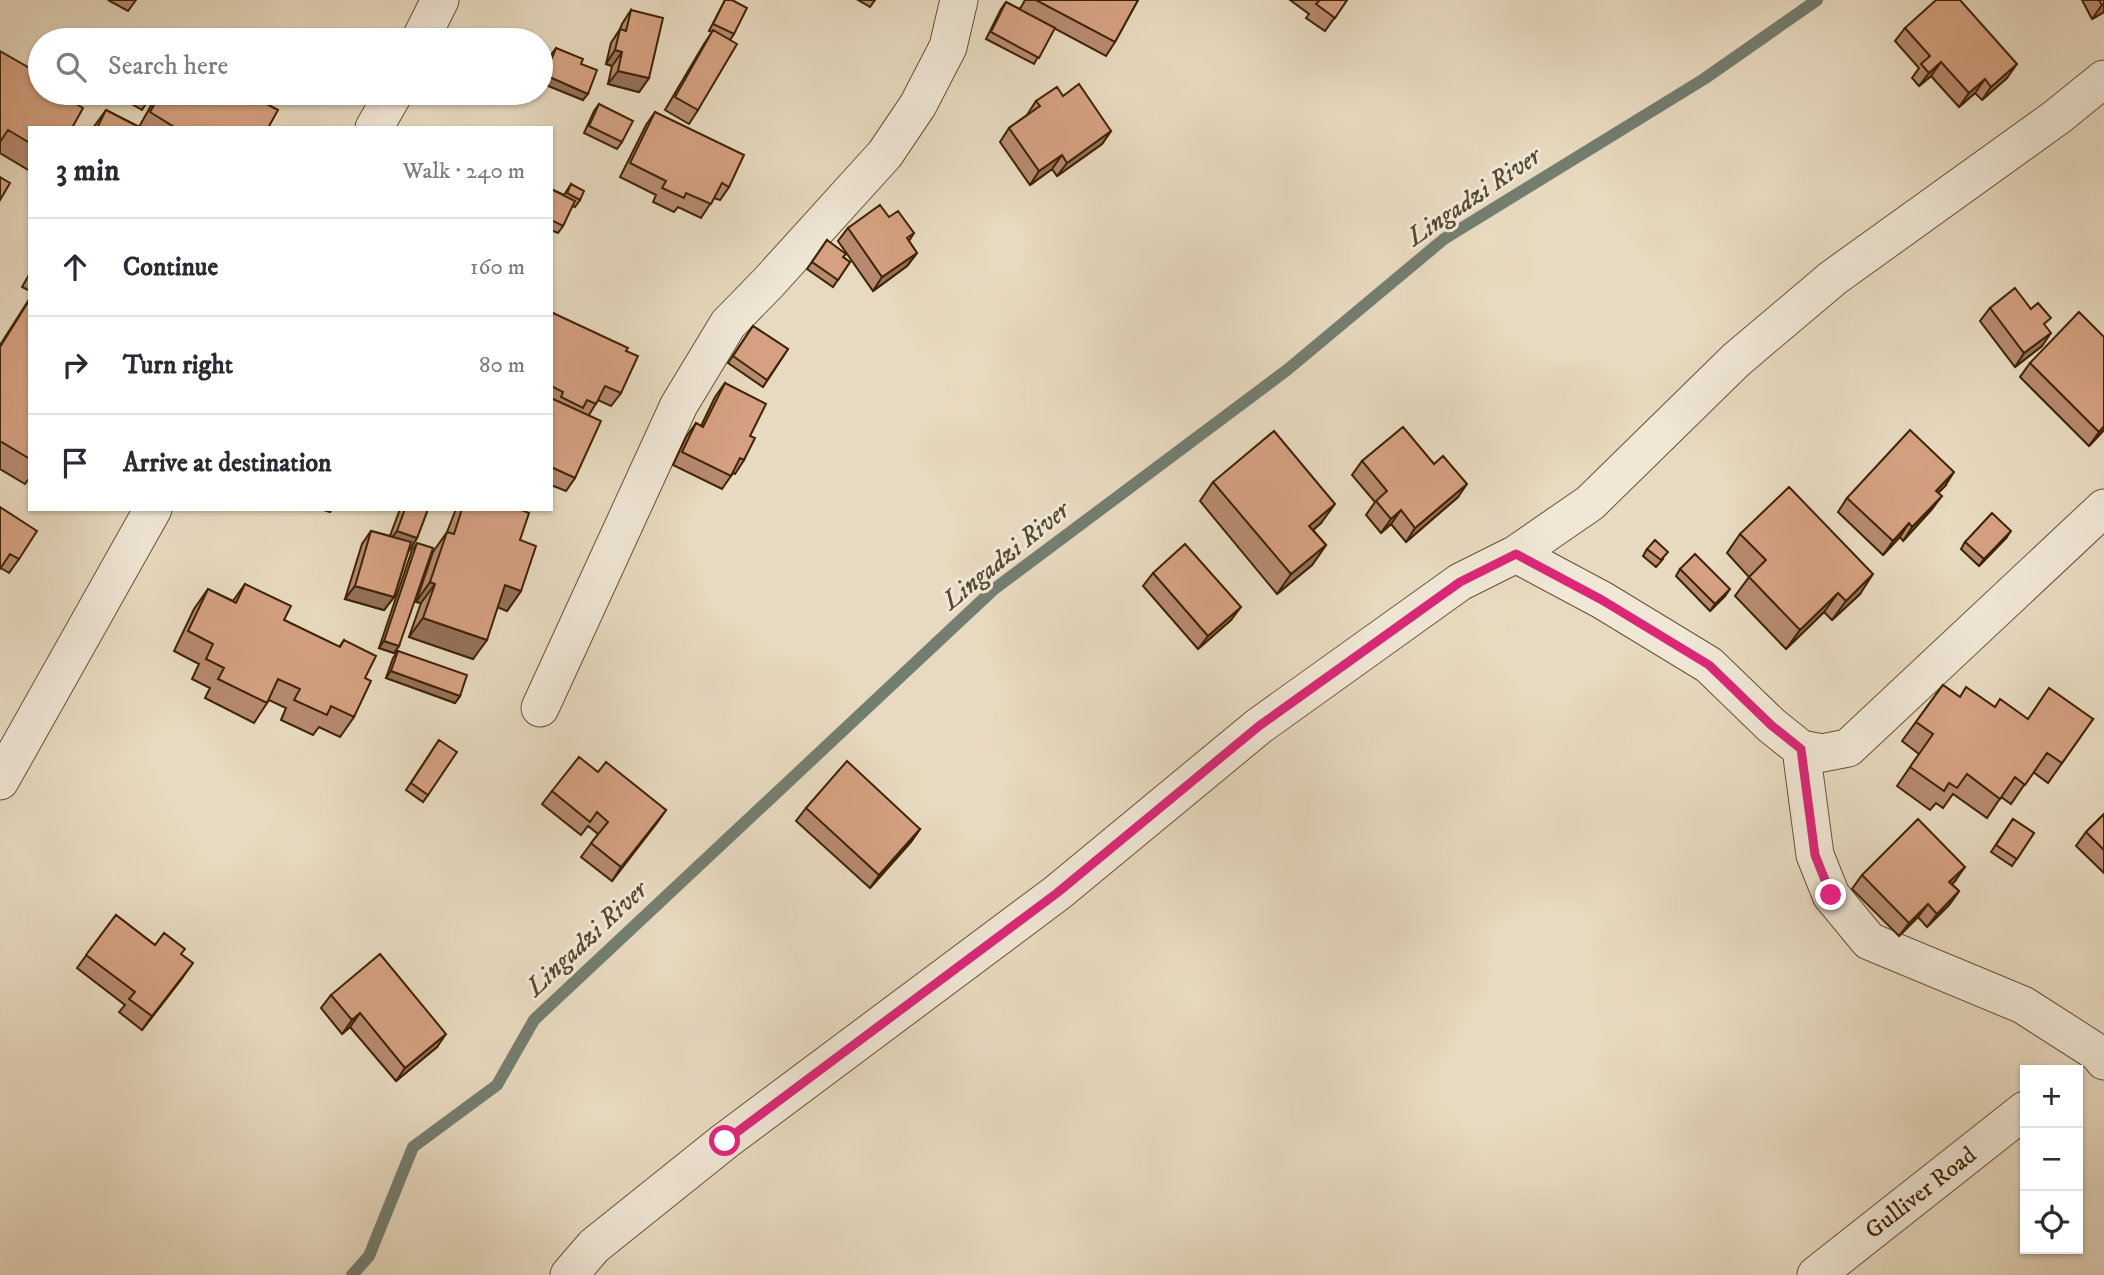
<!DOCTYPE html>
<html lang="en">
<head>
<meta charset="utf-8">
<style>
  :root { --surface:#fff; --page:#f7f7f7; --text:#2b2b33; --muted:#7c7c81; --line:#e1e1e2 }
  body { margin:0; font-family:"IM FELL DW Pica",serif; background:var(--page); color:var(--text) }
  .controls { position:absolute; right:21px; bottom:21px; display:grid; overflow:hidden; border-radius:0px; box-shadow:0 2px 5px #0004 }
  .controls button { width:63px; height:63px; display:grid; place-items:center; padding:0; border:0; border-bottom:2px solid var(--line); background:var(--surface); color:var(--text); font:35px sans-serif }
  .stop { position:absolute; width:21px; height:21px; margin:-16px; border:5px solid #db2777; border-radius:50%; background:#fff }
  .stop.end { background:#db2777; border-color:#fff; box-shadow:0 2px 7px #0008 }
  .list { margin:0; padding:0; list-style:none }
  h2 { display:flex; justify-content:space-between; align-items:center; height:91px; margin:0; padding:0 28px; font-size:30px }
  h2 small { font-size:23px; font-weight:400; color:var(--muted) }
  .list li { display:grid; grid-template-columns:46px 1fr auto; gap:21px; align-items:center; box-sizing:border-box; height:98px; padding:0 28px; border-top:2px solid var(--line) }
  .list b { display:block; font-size:26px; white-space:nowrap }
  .list em { font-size:23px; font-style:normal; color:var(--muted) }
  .icon { flex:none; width:38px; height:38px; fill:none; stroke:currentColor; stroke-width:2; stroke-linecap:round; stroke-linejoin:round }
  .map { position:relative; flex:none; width:2104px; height:1275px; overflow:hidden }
  .search { position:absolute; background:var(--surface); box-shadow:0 2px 5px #0004; left:28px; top:28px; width:525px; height:77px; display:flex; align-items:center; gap:18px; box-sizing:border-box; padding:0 24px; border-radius:38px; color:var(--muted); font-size:26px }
  .panel { position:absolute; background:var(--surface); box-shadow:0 2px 5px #0004; left:28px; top:126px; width:525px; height:385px; border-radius:0px }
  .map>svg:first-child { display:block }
</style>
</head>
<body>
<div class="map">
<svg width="2104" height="1275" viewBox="0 0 2104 1275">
  <rect width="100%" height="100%" fill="#e8dac0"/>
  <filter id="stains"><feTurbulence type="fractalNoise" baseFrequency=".00286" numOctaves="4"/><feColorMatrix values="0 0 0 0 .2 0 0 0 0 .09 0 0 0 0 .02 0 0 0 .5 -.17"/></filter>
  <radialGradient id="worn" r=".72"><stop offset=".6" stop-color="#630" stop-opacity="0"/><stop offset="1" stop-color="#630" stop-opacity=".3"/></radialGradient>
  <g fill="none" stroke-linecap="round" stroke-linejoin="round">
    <path stroke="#747e70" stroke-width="12" d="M352,1275L369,1256L413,1147L497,1085L534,1020L993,590L1287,370L1444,239L1704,79L1817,0"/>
    <g stroke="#685134" stroke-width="39">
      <path id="minor" d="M420,40L440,0
        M374,128L394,93
        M1516,554L1590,503L1736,360L1833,278L2057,117L2104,79
        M540,708L679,405L728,324L768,283L885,154L918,105L948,47L959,0
        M1801,749L1815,855L1831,895L1869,941L2023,1005L2098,1053L2104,1061
        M0,781L153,509
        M569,1275L594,1246L725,1141L1057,893L1259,726L1460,582L1516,554L1602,600L1709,665L1771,725L1801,749L1822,753L1848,748L2104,508
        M1816,1275L2025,1110"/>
    </g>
    <use href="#minor" stroke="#f0e7d6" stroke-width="37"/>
  </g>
  <path fill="#b78a70" stroke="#3e2305" stroke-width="2" d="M108,0H136L128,11Z
    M725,0L734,34L730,40L698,110L689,124L665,110L704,44L712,32L709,31Z
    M858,0H875L870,7Z
    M1025,0H1138L1115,42L1106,56L1054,28L1034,64L986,39L1001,9L1006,2L1020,9Z
    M1290,0H1347L1325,31L1306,18L1309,14Z
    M2082,0H2104V12L2092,19Z
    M631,10L649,78L639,92L608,84L612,66L606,64L611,43L620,29L622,24Z
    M1905,28L2007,78L1982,100L1975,93L1959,107L1931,76L1919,86L1912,78L1919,68L1895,41Z
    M556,48L581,64L583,100L541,83L551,55Z
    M0,51L30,128V171L0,153Z
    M115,93H153L142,110L114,94Z
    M158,93H261L257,99L268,128H93L106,110L139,127Z
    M1063,96L1111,131L1102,144L1057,176L1052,169L1030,185L1000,142L1009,128L1027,115L1036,101Z
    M599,104L622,142L617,149L584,133L594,111Z
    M655,112L729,187L720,200L714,198L701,218L678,207L674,212L653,202L656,195L620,177L646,125Z
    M571,184L580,200L575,207L572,206L563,226L558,233L551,230V189L564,195Z
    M889,217L914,233L909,241L917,253L907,266L873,291L838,241L848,228Z
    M827,240L843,257L850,262L833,287L807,269Z
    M30,273V291L22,287Z
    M30,298V477L25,484L0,469V345Z
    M1990,308L2031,309L2045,326L2042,346L2015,367L1980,321Z
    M551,316L626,351L621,393L611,406L598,400L589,415L575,478L566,491L551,485Z
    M753,326L788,349L763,387L728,363Z
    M2104,337V430L2089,446L2020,377L2030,363Z
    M725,383L750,436L744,460L735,474L733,473L722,489L673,465L686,437L696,423L701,426L715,397Z
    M1362,461L1458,497L1406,542L1391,524L1381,533L1366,515L1375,502L1352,475Z
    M1213,482L1321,523L1313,530L1326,545L1312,565L1277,594L1200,501Z
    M1945,486L1938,493L1932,509L1903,541L1900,537L1883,555L1838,512L1847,498Z
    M0,507L19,559L9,573L1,568Z
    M400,509H428L417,538L408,552L394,597L384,610L345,599L362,544L371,531L390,536Z
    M456,509H519L521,591L507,611L498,607L473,659L409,637L421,603L416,602L433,552L447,532Z
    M1740,534L1860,594L1832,620L1824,612L1786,649L1735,596L1749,577L1727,553Z
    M2006,538L1979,566L1961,549L1965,542Z
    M417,543L399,646L394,653L379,648L412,550Z
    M1647,549L1663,559L1656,567L1643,556Z
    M1680,569L1725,596L1710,611L1676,576Z
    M1153,573L1231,620L1198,649L1143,586Z
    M245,584L284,620L339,647L344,640L365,678L354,717L340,737L319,727L313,735L281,720L286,708L269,700L254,723L205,698L210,688L192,679L199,664L174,651L194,609L208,589L233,601Z
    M398,651L460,696L455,703L386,678L393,658Z
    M1943,685L1960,697L1995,707L2028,719H2093L2048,783L2033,772L2011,804L2001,797L1987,818L1953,794L1943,808L1936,803L1930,810L1897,786L1919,754L1902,741Z
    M439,740L428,795L423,802L406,790Z
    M598,772L666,810L612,881L581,857L598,834L588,826L581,835L542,804L552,791Z
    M806,808L920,829L911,842L870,888L796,821Z
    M2104,814V873L2076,846L2086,832Z
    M2013,819L2034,833L2012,866L1991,852Z
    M1862,875L1955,881L1952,884L1959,891L1949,905L1927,927L1918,917L1899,936L1852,889Z
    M116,915L155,945L181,954L183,977L142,1030L119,1012L125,1005L77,968Z
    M331,995L437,1047L396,1081L350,1027L342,1034L321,1008Z"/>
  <path fill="#95715b" stroke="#3e2305" stroke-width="2" d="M2104,4V12L2092,19L2102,5Z
    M615,50L622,52L612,66L606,64Z
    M1941,62L1931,76L1919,86L1929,73Z
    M2017,64L2007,78L1982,100L1991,87Z
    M618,71L649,78L639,92L608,84Z
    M545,75L588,94L583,100L541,83Z
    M1985,79L1975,93L1959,107L1969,93Z
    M1111,131L1102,144L1057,176L1067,163Z
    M1062,155L1052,169L1030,185L1039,171Z
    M917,253L907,266L873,291L882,277Z
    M2051,333L2042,346L2015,367L2024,353Z
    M2104,426V430L2089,446L2099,432Z
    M1954,472L1945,486L1927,504L1936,491Z
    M1467,484L1458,497L1406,542L1415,528Z
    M1942,496L1932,509L1903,541L1912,527Z
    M1335,504L1321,523L1295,545L1309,526Z
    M320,509H332L330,512Z
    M1401,510L1391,524L1381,533L1391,519Z
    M1909,523L1900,537L1883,555L1893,541Z
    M397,531L417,538L408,552L387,544Z
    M2011,531L2006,538L1979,566L1984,559Z
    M1326,545L1312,565L1277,594L1291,574Z
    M1873,574L1860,594L1832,620L1846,601Z
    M430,582L435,584L421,603L416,602Z
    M505,585L521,591L507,611L492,605Z
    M355,586L394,597L384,610L345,599Z
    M1730,589L1725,596L1710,611L1715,604Z
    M1838,593L1824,612L1786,649L1800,630Z
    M1241,607L1231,620L1198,649L1208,636Z
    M423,618L487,640L473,659L409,637Z
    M384,641L399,646L394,653L379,648Z
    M391,671L460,696L455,703L386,678Z
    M666,810L657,823L612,881L621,867Z
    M920,829L911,842L870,888L879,875Z
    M1965,867L1955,881L1940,896L1949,882Z
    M1959,891L1949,905L1927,927L1937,914Z
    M1928,904L1918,917L1899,936L1909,923Z
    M193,963L183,977L142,1030L152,1016Z
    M360,1013L350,1027L342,1034L352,1020Z
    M446,1034L437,1047L396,1081L405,1068Z"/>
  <path fill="#d5a182" stroke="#3e2305" stroke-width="2" d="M725,0H732L747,8L734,34L713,24Z
    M1036,0H1138L1115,42Z
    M1318,0H1347L1335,18L1316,4L1319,1Z
    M1936,0H1960L2017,64L1991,87L1985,79L1969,93L1941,62L1929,73L1921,64L1930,56L1905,28Z
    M2099,0H2104V4L2102,5Z
    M1006,2L1055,28L1039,58L991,32Z
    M631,10L663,18L649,78L618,71L622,52L615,50L620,29L626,31Z
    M713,30L737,44L698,110L675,97Z
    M556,48L583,59L581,64L597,70L588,94L545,75Z
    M0,51L40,74V93H63L62,95L83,108L72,128H30V143L8,130L0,142Z
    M1079,84L1111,131L1067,163L1062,155L1039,171L1009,128L1040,106L1036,101L1057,87L1063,96Z
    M129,93H153L147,103Z
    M161,93H261L257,99L278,110L268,128H176L150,112Z
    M599,104L633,121L622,142L589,126Z
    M106,110L141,128H97Z
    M655,112L744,155L729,187L722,183L711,204L686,193L684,198L662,188L666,181L630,163Z
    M0,177L10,183L0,200Z
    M571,184L584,191L580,200L567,193Z
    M551,189L575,201L563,226L551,220Z
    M880,205L889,217L898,211L914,233L907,238L917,253L882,277L848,228Z
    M827,240L846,254L843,257L850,262L838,280L812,262Z
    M2015,288L2031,309L2038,303L2051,318L2044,324L2051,333L2024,353L1990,308Z
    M30,299V459L0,441V347Z
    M2079,312L2104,337V426L2099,432L2030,363Z
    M553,313L628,348L626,351L638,356L621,393L605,386L596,404L587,400L583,408L561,397L563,392L551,386V317Z
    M753,326L788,349L767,380L733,356Z
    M725,383L766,404L750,436L755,438L744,460L740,458L731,476L682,452L696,423L703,427Z
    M551,398L601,421L575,478L551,467Z
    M1403,427L1434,464L1443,456L1467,484L1415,528L1401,510L1391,519L1376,501L1387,491L1362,461Z
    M1910,430L1954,472L1936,491L1942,496L1912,527L1909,523L1893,541L1847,498Z
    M1274,431L1335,504L1309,526L1326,545L1291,574L1213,482Z
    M1789,487L1873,574L1846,601L1838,593L1800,630L1749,577L1766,560L1740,534Z
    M0,507L37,531L19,559L10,554L0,569Z
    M405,509H428L417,538L397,531Z
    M462,509H519L529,513L520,540L536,546L521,591L505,585L487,640L423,618L435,584L430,582L447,532L454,534Z
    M1992,513L2011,531L1984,559L1965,542Z
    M371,531L411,542L394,597L355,586Z
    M1655,540L1668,552L1661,560L1647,549Z
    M417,543L433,548L399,646L384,641Z
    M1185,544L1241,607L1208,636L1153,573Z
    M1695,554L1730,589L1715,604L1680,569Z
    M245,584L291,606L284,620L340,647L344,640L376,656L365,678L371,681L354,717L331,706L327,715L294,700L300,689L278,679L267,703L218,679L224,668L206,659L213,644L188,631L208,589L236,603Z
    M398,651L467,675L460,696L391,671Z
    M1943,685L1960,697L1966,687L1995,707L2000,699L2028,719L2049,688L2093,719L2062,763L2047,753L2025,785L2015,777L2000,799L1967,774L1957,788L1949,783L1944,791L1910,767L1933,734L1916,722Z
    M439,740L457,752L428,795L411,783Z
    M579,757L598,772L606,762L666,810L621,867L591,843L608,822L597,812L590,822L552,791Z
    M847,761L920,829L879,875L806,808Z
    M2104,814V850L2086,832Z
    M1918,819L1965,867L1949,882L1959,891L1937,914L1928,904L1909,923L1862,875Z
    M2013,819L2034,833L2017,859L1996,845Z
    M116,915L155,945L164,933L185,949L181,954L193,963L152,1016L129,999L135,992L86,955Z
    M380,954L446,1034L405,1068L360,1013L352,1020L331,995Z"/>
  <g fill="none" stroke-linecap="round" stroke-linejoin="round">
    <path stroke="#db2777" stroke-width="9" d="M725,1141L1057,893L1259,726L1460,582L1516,554L1602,600L1709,665L1771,725L1801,749L1815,855L1831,895"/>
  </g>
  <g text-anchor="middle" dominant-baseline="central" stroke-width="6" stroke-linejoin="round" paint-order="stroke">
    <g font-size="24" fill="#3e2305" stroke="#f0e7d6">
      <text transform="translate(1921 1193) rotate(-38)">Gulliver Road</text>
    </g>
    <g font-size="26" font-style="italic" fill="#544932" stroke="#f0e7d6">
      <text transform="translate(1474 197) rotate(-34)">Lingadzi River</text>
      <text transform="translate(1006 556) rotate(-39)">Lingadzi River</text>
      <text transform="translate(587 939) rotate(-43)">Lingadzi River</text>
    </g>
  </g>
  <rect width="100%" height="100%" filter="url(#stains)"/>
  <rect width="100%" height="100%" fill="url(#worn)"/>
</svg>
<div class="controls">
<button>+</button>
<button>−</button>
<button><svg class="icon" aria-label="locate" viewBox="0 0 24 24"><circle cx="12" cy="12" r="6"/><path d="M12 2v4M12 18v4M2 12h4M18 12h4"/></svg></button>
</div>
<div class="stop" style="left:725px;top:1141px"></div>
<div class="stop end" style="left:1831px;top:895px"></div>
<div class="search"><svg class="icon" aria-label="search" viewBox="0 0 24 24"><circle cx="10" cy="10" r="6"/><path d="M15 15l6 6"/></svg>Search here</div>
<section class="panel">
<h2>3 min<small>Walk · 240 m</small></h2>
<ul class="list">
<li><svg class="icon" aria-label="ahead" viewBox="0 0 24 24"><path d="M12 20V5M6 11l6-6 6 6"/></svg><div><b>Continue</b></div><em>160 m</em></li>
<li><svg class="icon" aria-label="right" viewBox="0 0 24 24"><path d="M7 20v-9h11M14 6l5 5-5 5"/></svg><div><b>Turn right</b></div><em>80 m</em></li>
<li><svg class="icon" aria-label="arrive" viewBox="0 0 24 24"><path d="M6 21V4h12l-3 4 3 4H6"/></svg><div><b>Arrive at destination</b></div></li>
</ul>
</section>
</div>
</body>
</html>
